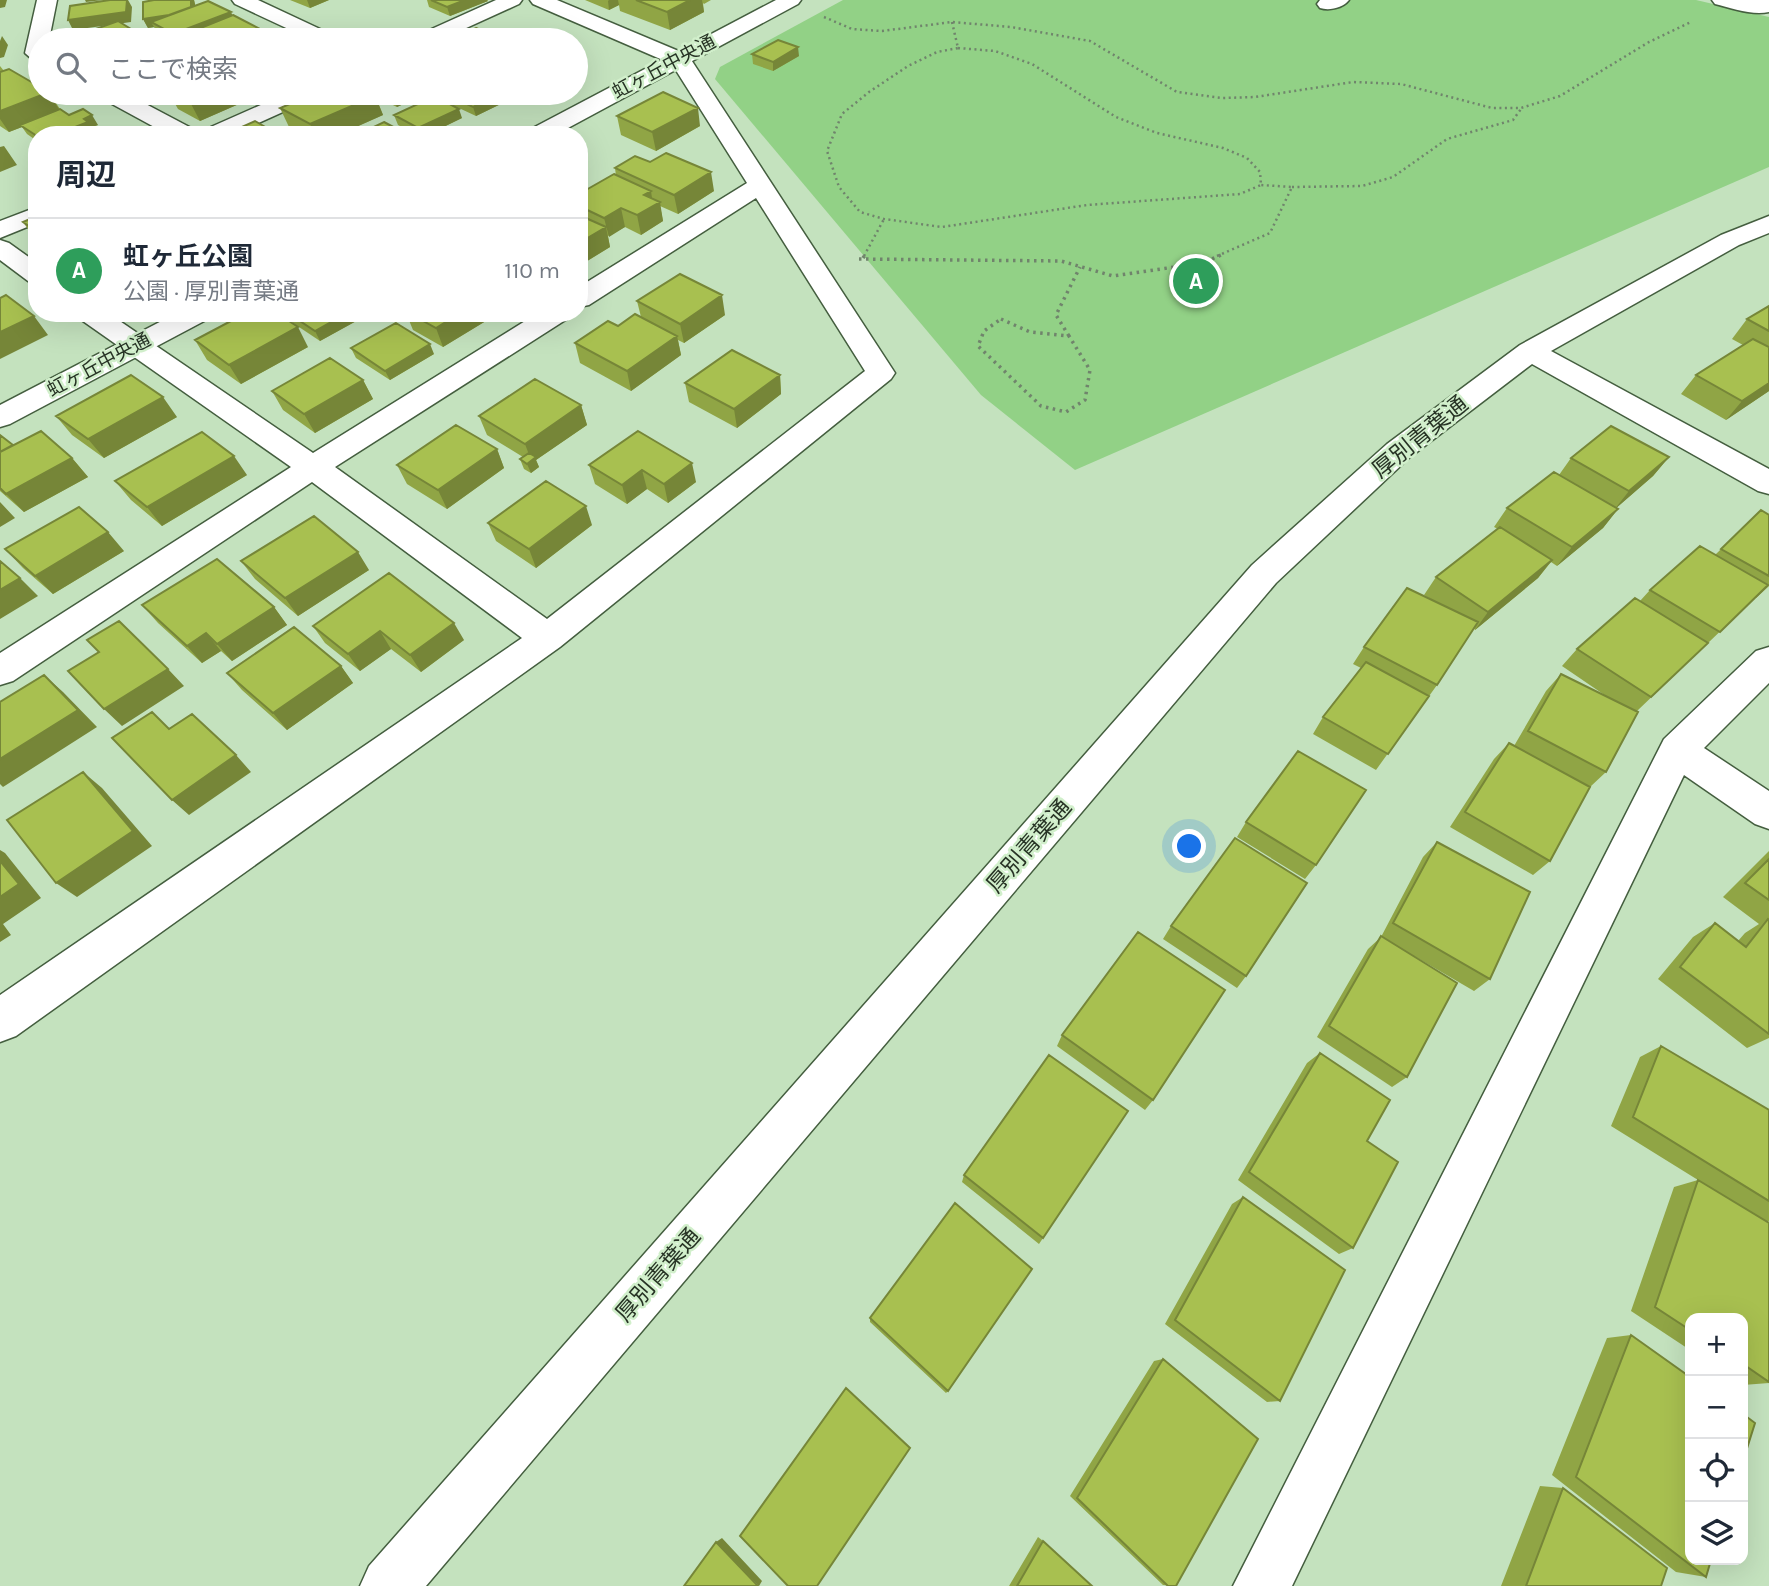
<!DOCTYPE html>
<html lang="ja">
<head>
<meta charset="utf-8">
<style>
  :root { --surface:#fff; --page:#f2f2f3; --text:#1f2937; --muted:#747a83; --line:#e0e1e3; --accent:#9b42ad }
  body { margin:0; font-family:Karla,"Noto Sans JP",sans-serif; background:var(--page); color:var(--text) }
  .controls { position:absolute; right:21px; bottom:21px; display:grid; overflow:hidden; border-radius:14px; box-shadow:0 7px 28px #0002 }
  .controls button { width:63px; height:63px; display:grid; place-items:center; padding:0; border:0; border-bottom:2px solid var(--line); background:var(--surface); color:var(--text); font:35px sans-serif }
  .you { position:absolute; left:1190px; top:847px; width:24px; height:24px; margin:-18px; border:5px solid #fff; border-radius:50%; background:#1a73e8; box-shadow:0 0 0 10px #1a73e833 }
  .badge { display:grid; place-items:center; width:46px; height:46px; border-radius:50%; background:var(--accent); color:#fff; font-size:23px; font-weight:700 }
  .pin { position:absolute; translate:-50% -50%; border:4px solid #fff; box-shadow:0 2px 7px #0006 }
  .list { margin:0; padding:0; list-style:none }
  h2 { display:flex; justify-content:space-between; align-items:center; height:91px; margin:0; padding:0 28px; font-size:30px }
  h2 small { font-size:23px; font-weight:400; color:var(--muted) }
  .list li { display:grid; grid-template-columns:46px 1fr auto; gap:21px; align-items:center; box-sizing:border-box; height:105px; padding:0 28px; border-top:2px solid var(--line) }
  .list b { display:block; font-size:26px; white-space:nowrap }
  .list p { margin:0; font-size:23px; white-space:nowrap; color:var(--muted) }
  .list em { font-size:23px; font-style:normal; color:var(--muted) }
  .icon { flex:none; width:38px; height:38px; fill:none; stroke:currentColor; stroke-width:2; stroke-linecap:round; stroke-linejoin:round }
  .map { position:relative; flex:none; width:1769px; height:1586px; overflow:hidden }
  .search { position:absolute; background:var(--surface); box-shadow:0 7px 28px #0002; left:28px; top:28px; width:560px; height:77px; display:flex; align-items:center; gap:18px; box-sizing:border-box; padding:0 24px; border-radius:38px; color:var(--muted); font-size:26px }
  .panel { position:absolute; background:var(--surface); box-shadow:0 7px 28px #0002; left:28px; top:126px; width:560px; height:196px; border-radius:28px }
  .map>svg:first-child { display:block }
</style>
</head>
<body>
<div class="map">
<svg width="1769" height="1586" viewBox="0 0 1769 1586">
  <rect width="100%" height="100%" fill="#c4e2be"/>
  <path fill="#92d186" d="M843,0H1696L1769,17V167L1075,470L981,395L715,79L720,67Z"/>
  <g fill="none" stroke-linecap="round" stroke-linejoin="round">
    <g stroke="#445e3f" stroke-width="3">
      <path id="minor" d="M37,0H57L49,40H40V62L33,60L25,53Z
        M232,0H258L335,36L338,40H312L235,4Z
        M496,0H522L519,4L440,40H413L416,36Z
        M530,0H557L688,55L895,373L891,379L560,647L16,1036L0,1042V995L522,638L312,482L13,681L0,685V653L291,467L80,319L77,313H108L313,453L538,313H570L567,319L335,467L547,619L865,371L756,198L589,305L579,307V287L747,183L672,64L533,4Z
        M1320,0H1349C1343,8 1329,11 1320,8L1317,4Z
        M1712,0H1769V12C1753,16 1731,8 1715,4Z
        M98,93H125L195,130L198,135H169L101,98Z
        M288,93H317L314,98L232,135H201L204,130Z
        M37,207V223L0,238V221Z
        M0,240L9,243L37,263V283L28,281L0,260Z
        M1769,647V683L1704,748L1769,791V829L1755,824L1684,775L1292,1586H1233L1664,739L1756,651Z"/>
    </g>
    <g stroke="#445e3f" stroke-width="3">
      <path id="tertiary" d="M776,0H801L798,4L555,135H526L529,130Z
        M1769,216V233L1739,245L1551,351L1769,469V494L1758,491L1532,364L1409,458L1276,583L426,1586H360L369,1566L1252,565L1387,444L1520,345L1721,235Z
        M177,313H211L208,319L10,424L0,427V405Z"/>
    </g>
    <path stroke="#70846c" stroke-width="2.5" stroke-dasharray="2 3.5" stroke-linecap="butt" d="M824,17L852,29L882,31L952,22L1011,27L1090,41L1177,92L1222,98L1255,97L1353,82L1401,84L1492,108H1521L1560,96L1649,42L1691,22
      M952,22L958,48
      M958,48L995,51L1032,64L1116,117L1157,133L1223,148L1247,158L1260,172L1261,185L1240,194L1087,205L942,227L884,219L860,212L839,187L827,151L842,114L869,92L908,66L937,52Z
      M1292,187L1362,186L1393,177L1447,139L1513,120L1521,109
      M864,256L884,219
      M1217,256L1270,233L1292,187L1261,185"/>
    <path stroke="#70846c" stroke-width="3.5" stroke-dasharray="2.5 4.5" stroke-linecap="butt" d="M863,258L865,255
      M859,259L1061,261L1113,276L1202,263L1221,255
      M1001,319L1030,332L1069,336L1090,370L1085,400L1066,412L1041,406L978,346L984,331Z
      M1069,336L1056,315L1080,267"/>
    <use href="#minor" fill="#fff" fill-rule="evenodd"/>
    <use href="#tertiary" fill="#fff" fill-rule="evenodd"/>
  </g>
  <path fill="#90a545" d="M154,0H194L195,5L233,16L264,31L268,40H278H161L154,27L148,28L143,19Z
    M290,0H329L310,8Z
    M427,0H487L488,1L450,16L429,7Z
    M585,0H711L704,4L703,3L704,12L670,30L620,11L619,5L609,10Z
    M752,54L799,56L773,71L753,64Z
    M0,66L4,71L40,93H49L60,109L69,115L98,125L92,127L94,131L86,135H37V141L27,134L22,127L9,132L0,126Z
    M169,93H262V94L200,121L178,109Z
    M316,93H427L397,107L376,97L383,115L338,135H303L289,127L280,108Z
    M443,93H512L513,98L476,116L446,102Z
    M394,115L462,118L427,135H417L398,125Z
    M617,116L700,126L656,151L621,135Z
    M615,168L714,191L678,214L660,206L663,221L641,235L625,227L608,236L610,247L579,266V194L616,176Z
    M37,216V242L23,222Z
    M637,301L725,315L684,343L678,340L681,355L631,391L580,363L575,343L641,317Z
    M1769,306V391L1726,420L1681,394L1696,375L1743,345L1732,339L1747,319Z
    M288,313H369V314L320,341L293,323Z
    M406,313H499L443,347L413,330Z
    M195,340L308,347L241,384L207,360Z
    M351,348L434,354L390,380L356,358Z
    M780,375L781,394L737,428L689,402L685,383Z
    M363,380L373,399L315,433L283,410L272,391Z
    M581,405L587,425L536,460L539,467L531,473L524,469L520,459L523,457L487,435L479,416Z
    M56,416L177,417L104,458L72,435Z
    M638,431L696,482L668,503L647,489L627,504L595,484L589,465Z
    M0,435L13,445L72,458L88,477L24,512L0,491Z
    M497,449L504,468L447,509L407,484L397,465Z
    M1669,457L1653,476L1616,508L1618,509L1603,528L1557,566L1551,562L1538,578L1475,630L1474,628L1437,685L1376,770L1313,734L1323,717L1361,668L1353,664L1364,647L1431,599L1424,595L1436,577L1498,529L1494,527L1507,508L1559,475L1571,458Z
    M247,475L162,526L131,500L115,481Z
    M1761,510L1769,515V586L1756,598V597L1637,711L1606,772L1590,787L1550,861L1533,875L1450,827L1494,759L1509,743L1514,746L1546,691L1561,674L1606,696L1562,666L1577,649L1640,601L1650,590L1715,555Z
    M488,523L592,525L536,568L496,541Z
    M5,549L124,551L53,594L23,568Z
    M241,561L369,570L298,616L255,579Z
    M142,605L274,607L287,625L232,661L221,651L202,663L158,623Z
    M313,626L464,640L421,672L391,649L360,671L325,643Z
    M341,666L353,683L287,730L242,690L227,673Z
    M1246,822L1316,865L1305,879L1237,837Z
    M1437,842L1490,979L1474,991L1414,956L1407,1077L1392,1087L1317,1037L1368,949L1381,937L1423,857Z
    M1769,851V1038L1747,1048L1658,979L1693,937L1715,923L1738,941L1745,933L1759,924L1723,897Z
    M1171,926L1246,976L1237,988L1163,939Z
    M1062,1035L1153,1100L1145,1110L1057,1046Z
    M1661,1046L1769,1110V1221L1767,1222L1769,1223V1383L1743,1385V1318H1690V1350L1631,1311L1674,1187L1698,1180L1611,1126L1640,1057Z
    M1320,1053L1367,1141L1353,1248L1339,1254L1238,1180L1307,1063Z
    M964,1175L1043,1238L1039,1244L962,1182Z
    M1243,1197L1280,1401L1267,1402L1165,1324L1232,1204Z
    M870,1318L948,1391L946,1393L870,1322Z
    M1631,1335L1706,1577L1676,1572L1552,1475L1607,1338Z
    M1163,1359L1176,1586L1163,1585L1070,1496L1154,1361Z
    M1540,1486L1563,1488L1661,1586H1501Z
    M1038,1537L1043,1541L1092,1586H1009Z"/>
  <path fill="#768638" d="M0,0H7L5,7L0,8Z
    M85,0H103L86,2Z
    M127,0H128L132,7L131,22L73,30L68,20Z
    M191,0H194L195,4L196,21L151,22L154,27L148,28L143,19Z
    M307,0H329L310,8Z
    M465,0H487L488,1L450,16L447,7Z
    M609,0H618L619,5L609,10L608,1Z
    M690,0H702L704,12L670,30L667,12Z
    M231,12L239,30L183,35L185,40H177L173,34Z
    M264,31L268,40H241Z
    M139,34L142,40H120Z
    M2,36L8,45L4,57L0,58V41Z
    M798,47L799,56L773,71V62Z
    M47,93H49L60,111L20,125L22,127L9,132L0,119V111Z
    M212,93H262V94L200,121L190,102Z
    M403,93H427L397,107L393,98Z
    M502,93H512L513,98L476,116L473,107Z
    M375,96L383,115L338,135H315L310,124Z
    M698,108L700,126L656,151L652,132Z
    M459,109L462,118L427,135H421L418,128Z
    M92,115L98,125L92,127L94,131L86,135H55L84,119Z
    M399,130L401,135H389Z
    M4,146L17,165L0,172V147Z
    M711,172L714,191L678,214L674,195Z
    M651,191L653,205L660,202L663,221L641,235L637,215L644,195Z
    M621,208L625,227L609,237L604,218Z
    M606,227L610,247L579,266V243Z
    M722,295L725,315L684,343L680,324Z
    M347,313L369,314L320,341L315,331Z
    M460,313H499L443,347L436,328Z
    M34,316L48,335L0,359V332Z
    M298,327L308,347L241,384L229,365Z
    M677,336L681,355L631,391L627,371Z
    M430,344L434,354L390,380L385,371Z
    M780,375L781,394L737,428L734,409Z
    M363,380L373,399L315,433L304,414Z
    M1769,383V391L1726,420L1742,401Z
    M163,397L177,417L104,458L88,439Z
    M581,405L587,425L536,460L539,467L531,473L527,464L531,460L525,444Z
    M497,449L504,468L447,509L438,490Z
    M234,456L247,475L162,526L147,507Z
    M1669,457L1653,476L1614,510L1629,491Z
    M72,458L88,477L24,512L6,494Z
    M692,463L696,482L668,503L664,484Z
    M642,470L647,489L627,504L622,485Z
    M0,502L15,518L0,527Z
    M586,506L592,525L536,568L529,549Z
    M1618,509L1603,528L1557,566L1572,547Z
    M108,532L124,551L53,594L35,576Z
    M358,552L369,570L298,616L285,598Z
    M1552,560L1538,578L1475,630L1488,612Z
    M20,578L38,596L0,619V590Z
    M274,607L287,625L232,661L217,644Z
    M454,623L464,640L421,672L410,655Z
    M380,631L391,649L360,671L348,654Z
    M206,633L221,651L202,663L187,646Z
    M341,666L353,683L287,730L273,713Z
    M168,669L184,686L122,726L104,709Z
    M44,675L63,692L97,727L3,787L0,784V759Z
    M236,755L251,772L189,815L172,800Z
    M83,772L102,788L152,846L77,897L56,883Z
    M0,850L5,853L41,898L3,924L11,935L0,942Z
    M722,1538L762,1581L759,1586L716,1542Z"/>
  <path fill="#a8c050" stroke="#768638" stroke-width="2" d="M110,0H127L126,12L68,20L70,6Z
    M154,0H191V7L169,15L143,19V2Z
    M431,0H465L447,7Z
    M636,0H690L667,12Z
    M208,1L231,12L173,34L151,22Z
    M233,15L264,31L241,40H193L183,35Z
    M118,21L139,34L120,40H83L76,36Z
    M476,28L504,40H450Z
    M534,37L540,40H528Z
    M778,40L798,47L773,62L752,54Z
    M9,69L40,87V93H47L0,111V72Z
    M663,92L698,108L652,132L617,116Z
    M173,93H212L190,102Z
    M316,93H370L375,96L310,124L280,108Z
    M383,93H403L393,98Z
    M444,93H502L473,107Z
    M435,96L459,109L418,128L394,115Z
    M60,109L69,115L83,109L92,115L84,119L88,122L55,135H37V136L20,125Z
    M255,121L279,135H224Z
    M384,122L399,130L389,135H357Z
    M666,153L711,172L674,195L615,168L635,156L650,162Z
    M614,174L651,191L644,195L660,202L637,215L621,208L604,218L579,206V194Z
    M579,215L606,227L579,243Z
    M37,216V232L23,222Z
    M680,274L722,295L680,324L637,301Z
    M6,295L34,316L0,332V298Z
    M1769,306V331L1747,319Z
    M246,313H277L298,327L229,365L195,340Z
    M288,313H347L315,331Z
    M409,313H460L436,328Z
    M635,314L677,336L627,371L575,343L608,321L618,326Z
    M396,323L430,344L385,371L351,348Z
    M1753,339L1769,347V383L1742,401L1696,375Z
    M732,350L780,375L734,409L685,383Z
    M330,358L363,380L304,414L272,391Z
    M131,375L163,397L88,439L56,416Z
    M535,379L581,405L525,444L479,416Z
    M456,425L497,449L438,490L397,465Z
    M1611,426L1669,457L1629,491L1571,458Z
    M41,431L72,458L6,494L0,488V452Z
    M638,431L692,463L664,484L642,470L622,485L589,465Z
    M202,432L234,456L147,507L115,481Z
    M0,435L13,445L0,452Z
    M529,453L536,457L527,464L520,459Z
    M1554,472L1618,509L1572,547L1507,508Z
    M546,481L586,506L529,549L488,523Z
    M79,507L108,532L35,576L5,549Z
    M1761,510L1769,515V576L1721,549Z
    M314,516L358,552L285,598L241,561Z
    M1500,527L1552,560L1488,612L1436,577Z
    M1700,546L1768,585L1720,632L1650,590Z
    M217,559L274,607L217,644L206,633L187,646L142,605Z
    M0,561L20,578L0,590Z
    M389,573L454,623L410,655L380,631L348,654L313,626Z
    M1407,588L1478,622L1437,685L1364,647Z
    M1635,598L1708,643L1651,697L1577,649Z
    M119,621L168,669L104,709L68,671L99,652L87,640Z
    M294,627L341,666L273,713L227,673Z
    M1366,662L1429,696L1388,754L1323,717Z
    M1561,674L1638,712L1606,772L1528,731Z
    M44,675L78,710L0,759V702Z
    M152,712L169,729L192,714L236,755L172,800L112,738Z
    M1509,743L1590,787L1550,861L1465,812Z
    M1298,751L1366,790L1316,865L1246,822Z
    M83,772L133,831L56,883L7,820Z
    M1235,838L1307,883L1246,976L1171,926Z
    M1437,842L1530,892L1490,979L1393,923Z
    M1769,859V900L1745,883Z
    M0,861L19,884L0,897Z
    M1768,919L1769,920V1034L1680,967L1715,923L1746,947Z
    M1138,932L1225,990L1153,1100L1062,1035Z
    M1381,936L1457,983L1407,1077L1329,1026Z
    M1661,1046L1769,1110V1201L1633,1117Z
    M1320,1053L1390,1100L1367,1141L1398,1162L1353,1248L1249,1172Z
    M1049,1055L1128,1111L1043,1238L964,1175Z
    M1698,1180L1769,1223V1382L1743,1364V1318H1690V1330L1655,1307Z
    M1243,1197L1345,1270L1280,1401L1175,1320Z
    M955,1203L1032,1269L948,1391L870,1318Z
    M1631,1335L1690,1377V1560H1711L1706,1577L1576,1477Z
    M1163,1359L1258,1439L1176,1586H1168L1077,1498Z
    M846,1388L910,1448L817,1586H788L740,1536Z
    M1743,1414L1755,1423L1743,1461Z
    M1563,1488L1667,1568L1661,1586H1526Z
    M1043,1541L1092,1586H1017Z
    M716,1542L758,1586H684Z"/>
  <g text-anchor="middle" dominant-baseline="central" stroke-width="5" stroke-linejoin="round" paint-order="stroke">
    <g font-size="19" fill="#273325" stroke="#d1efcb">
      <text transform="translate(664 67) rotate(-28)">虹ヶ丘中央通</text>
      <text transform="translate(99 365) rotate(-28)">虹ヶ丘中央通</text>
    </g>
    <g font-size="23" fill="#273325" stroke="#d1efcb">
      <text transform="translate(1420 437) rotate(-39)">厚別青葉通</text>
      <text transform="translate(1029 846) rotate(-49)">厚別青葉通</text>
      <text transform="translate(658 1275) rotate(-49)">厚別青葉通</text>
    </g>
  </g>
</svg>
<div class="controls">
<button>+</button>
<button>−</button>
<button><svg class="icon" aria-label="locate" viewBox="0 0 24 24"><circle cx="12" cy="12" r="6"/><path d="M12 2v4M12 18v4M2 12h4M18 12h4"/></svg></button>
<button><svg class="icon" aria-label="layers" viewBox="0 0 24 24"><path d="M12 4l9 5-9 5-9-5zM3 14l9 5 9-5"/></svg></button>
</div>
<div class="you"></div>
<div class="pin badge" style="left:1196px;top:281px;background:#2e9e5b">A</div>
<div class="search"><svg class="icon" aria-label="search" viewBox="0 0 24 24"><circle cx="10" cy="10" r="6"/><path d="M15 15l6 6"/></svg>ここで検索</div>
<section class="panel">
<h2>周辺<small></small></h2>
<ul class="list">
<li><span class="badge" style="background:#2e9e5b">A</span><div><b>虹ヶ丘公園</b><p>公園 · 厚別青葉通</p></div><em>110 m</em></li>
</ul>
</section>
</div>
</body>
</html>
